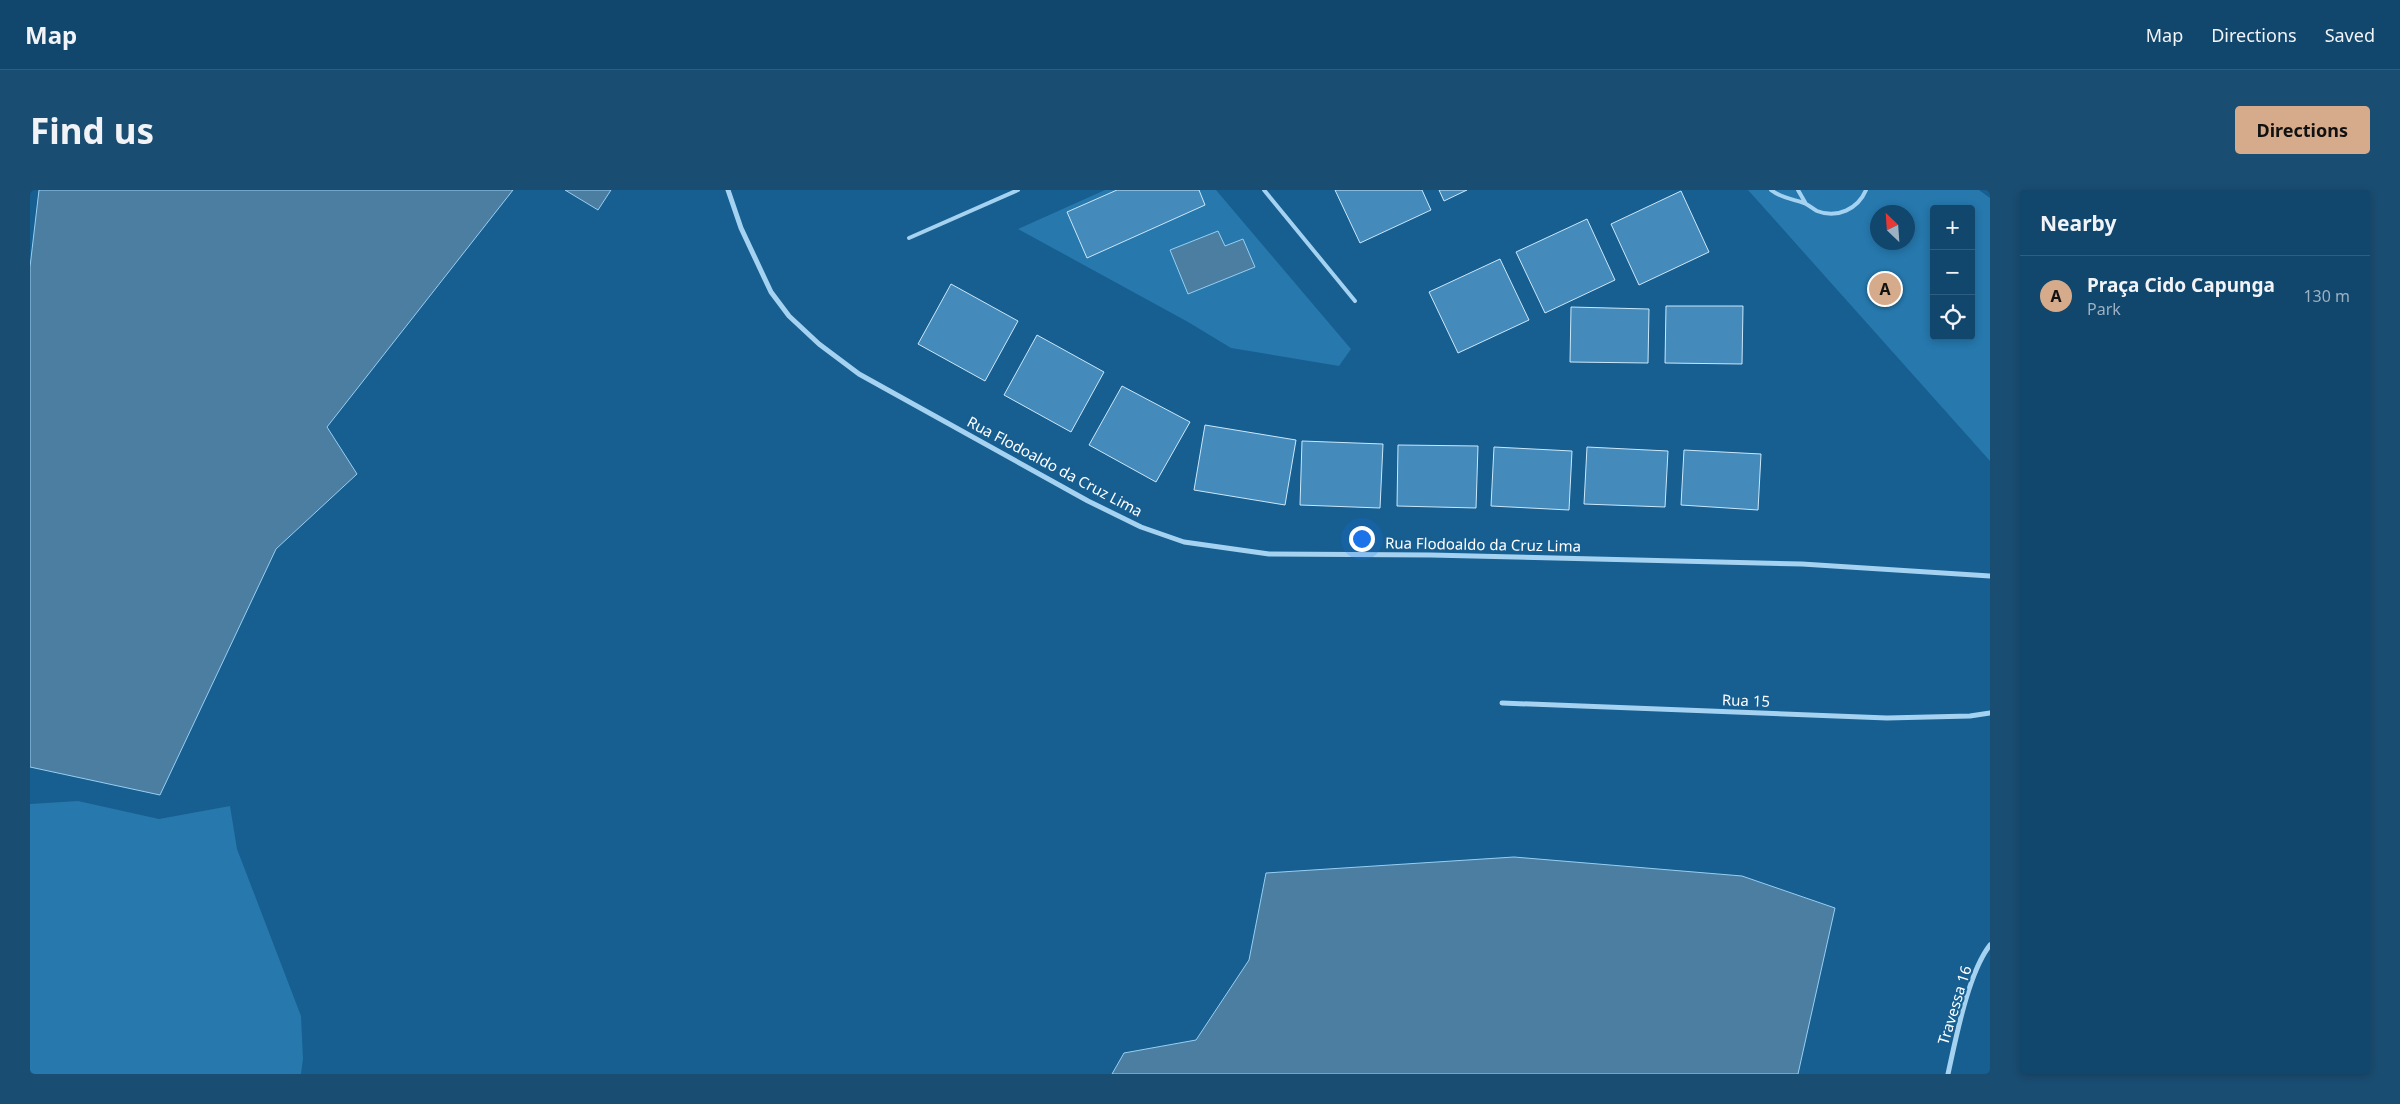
<!DOCTYPE html>
<html lang="en">
<head>
<meta charset="utf-8">
<style>
  :root { --surface:#11466d; --page:#1a4d72; --text:#f1f3f6; --muted:#9cb1c2; --line:#305e80; --accent:#d6ab8b }
  body { margin:0; font-family:"Noto Sans",sans-serif; background:var(--page); color:var(--text) }
  .controls { position:absolute; right:15px; top:15px; display:grid; overflow:hidden; border-radius:5px; box-shadow:0 2px 8px #0003 }
  .controls button { width:45px; height:45px; display:grid; place-items:center; padding:0; border:0; border-bottom:1px solid var(--line); background:var(--surface); color:var(--text); font:25px sans-serif }
  .compass { position:absolute; left:1840px; top:15px; width:45px; height:45px; border-radius:50%; background:var(--surface); box-shadow:0 2px 8px #0003; rotate:335deg }
  .you { position:absolute; left:1331px; top:348px; width:18px; height:18px; margin:-12px; border:4px solid #fff; border-radius:50%; background:#1a73e8; box-shadow:0 0 0 8px #1a73e833 }
  .badge { display:grid; place-items:center; width:32px; height:32px; border-radius:50%; background:var(--accent); color:#111; font-size:16px; font-weight:700 }
  .pin { position:absolute; translate:-50% -50%; border:2px solid #fff; box-shadow:0 1px 5px #0006 }
  .list { margin:0; padding:0; list-style:none }
  h2 { display:flex; justify-content:space-between; align-items:center; height:65px; margin:0; padding:0 20px; font-size:21px }
  h2 small { font-size:16px; font-weight:400; color:var(--muted) }
  .list li { display:grid; grid-template-columns:32px 1fr auto; gap:15px; align-items:center; box-sizing:border-box; height:80px; padding:0 20px; border-top:1px solid var(--line) }
  .list b { display:block; font-size:19px; white-space:nowrap }
  .list p { margin:0; font-size:16px; white-space:nowrap; color:var(--muted) }
  .list em { font-size:16px; font-style:normal; color:var(--muted) }
  .icon { flex:none; width:28px; height:28px; fill:none; stroke:currentColor; stroke-width:2; stroke-linecap:round; stroke-linejoin:round }
  .map { position:relative; flex:none; width:1960px; height:884px; overflow:hidden; border-radius:5px }
  header { display:flex; align-items:center; gap:30px; box-sizing:border-box; height:70px; padding:0 25px; background:var(--surface); border-bottom:1px solid var(--line) }
  header strong { font-size:24px }
  nav { display:flex; gap:28px; margin-inline-start:auto; font-size:18px }
  .intro { display:flex; align-items:center; justify-content:space-between; box-sizing:border-box; height:120px; padding:0 30px }
  h1 { margin:0; font-size:35px }
  .button { padding:12px 22px; border-radius:5px; background:var(--accent); color:#111; font-size:18px; font-weight:700 }
  main { display:flex; gap:30px; padding:0 30px }
  aside { flex:1; background:var(--surface); border-radius:5px; box-shadow:0 2px 8px #0003 }
  .map>svg:first-child { display:block }
</style>
</head>
<body>
<header>
<strong>Map</strong>
<nav><a>Map</a><a>Directions</a><a>Saved</a></nav>
</header>
<div class="intro"><h1>Find us</h1><a class="button">Directions</a></div>
<main>
<div class="map">
<svg width="1960" height="884" viewBox="0 0 1960 884">
  <rect width="100%" height="100%" fill="#175e91"/>
  <path fill="#2678ad" fill-rule="evenodd" d="M1075,0H1186L1321,159L1309,176L1201,158L1158,132L988,39Z
    M1718,0H1949L1960,8V271ZM1904,19H1941V146H1904ZM1848,22H1878V52H1848Z
    M48,611L129,629L200,616L207,659L271,826L273,869L271,884H0V614Z"/>
  <path fill="#4c7ea2" stroke="#97cff3" d="M9,0H483L297,237L327,284L246,359L130,605L0,577V77Z
    M535,0H581L568,20Z
    M1188,41L1195,56L1213,49L1225,77L1158,104L1140,60Z
    M1484,667L1712,686L1805,718L1768,884H1082L1094,863L1166,850L1219,770L1236,683Z"/>
  <path fill="#448aba" stroke="#cbe8fb" d="M1087,0H1169L1175,15L1057,68L1037,22Z
    M1305,0H1392L1401,20L1330,53Z
    M1409,0H1437L1414,11Z
    M1651,1L1679,62L1609,95L1581,34Z
    M1557,29L1585,90L1515,123L1486,62Z
    M1470,69L1499,130L1428,163L1399,102Z
    M921,94L988,131L955,191L888,154Z
    M1636,116H1713L1712,174L1635,173Z
    M1541,117L1619,119L1618,173L1540,172Z
    M1007,145L1074,182L1041,242L974,205Z
    M1092,196L1160,232L1126,292L1059,255Z
    M1175,235L1266,250L1255,315L1164,300Z
    M1272,251L1353,254L1350,318L1270,315Z
    M1368,255L1448,256L1446,318L1367,316Z
    M1464,257L1542,261L1539,320L1461,316Z
    M1557,257L1638,261L1635,317L1554,314Z
    M1654,260L1731,264L1728,320L1651,315Z"/>
  <g fill="none" stroke-linecap="round" stroke-linejoin="round">
    <path stroke="#a4d2f0" stroke-width="4" d="M1234,0L1325,111
      M1741,0C1751,8 1762,9 1774,13C1779,15 1783,19 1787,21C1807,29 1828,19 1836,0
      M1768,0L1776,14
      M879,48L988,0"/>
    <path stroke="#a4d2f0" stroke-width="5" d="M698,0L711,38L741,102L759,126L789,154L829,184L1058,311L1111,337L1154,352L1239,364L1401,365L1772,374L1960,386
      M1472,513L1857,528L1940,526L1960,523
      M1918,884C1926,848 1938,783 1960,755"/>
  </g>
  <g text-anchor="middle" dominant-baseline="central" stroke-width="4.5" stroke-linejoin="round" paint-order="stroke">
    <g font-size="15" fill="#fff" stroke="#175e91">
      <text transform="translate(1025 276) rotate(28)">Rua Flodoaldo da Cruz Lima</text>
      <text transform="translate(1453 354) rotate(1)">Rua Flodoaldo da Cruz Lima</text>
      <text transform="translate(1716 510) rotate(2)">Rua 15</text>
      <text transform="translate(1924 815) rotate(-73)">Travessa 16</text>
    </g>
  </g>
</svg>
<div class="controls">
<button>+</button>
<button>−</button>
<button><svg class="icon" aria-label="locate" viewBox="0 0 24 24"><circle cx="12" cy="12" r="6"/><path d="M12 2v4M12 18v4M2 12h4M18 12h4"/></svg></button>
</div>
<svg class="compass" viewBox="-18 -18 36 36"><path d="M0-13l5 13h-10z" fill="#e53935"/><path d="M0 13l5-13h-10z" fill="#9cb1c2"/></svg>
<div class="you"></div>
<div class="pin badge" style="left:1855px;top:99px">A</div>
</div>
<aside>
<h2>Nearby<small></small></h2>
<ul class="list">
<li><span class="badge">A</span><div><b>Praça Cido Capunga</b><p>Park</p></div><em>130 m</em></li>
</ul>
</aside>
</main>
</body>
</html>
